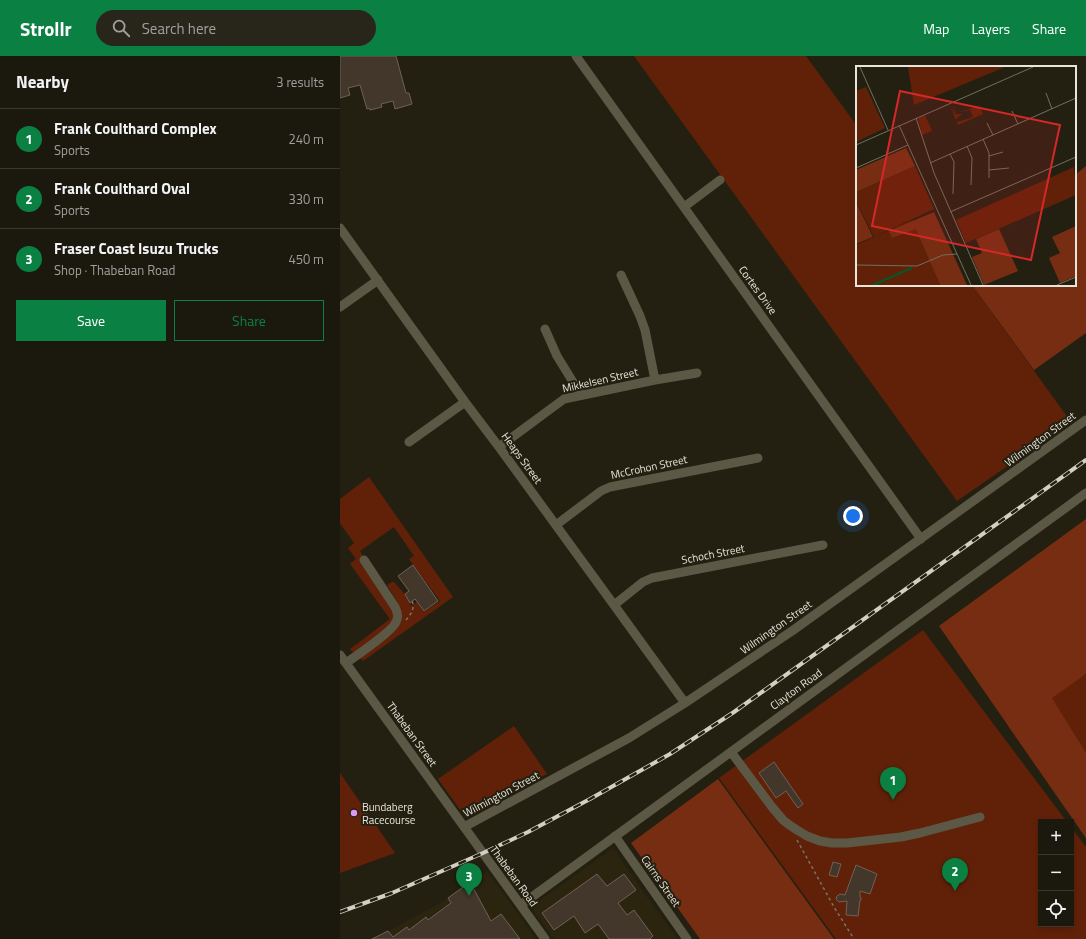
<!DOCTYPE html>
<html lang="en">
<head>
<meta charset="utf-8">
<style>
  :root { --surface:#1b180d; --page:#28251b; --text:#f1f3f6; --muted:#a0a09d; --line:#39372e; --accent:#0b8043 }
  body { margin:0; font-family:"Titillium Web",sans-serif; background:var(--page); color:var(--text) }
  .controls { position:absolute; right:12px; bottom:12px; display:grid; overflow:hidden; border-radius:0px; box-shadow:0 2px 6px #0003 }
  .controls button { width:36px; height:36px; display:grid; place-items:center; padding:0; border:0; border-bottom:1px solid var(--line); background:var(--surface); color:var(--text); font:20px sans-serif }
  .you { position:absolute; left:513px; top:460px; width:14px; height:14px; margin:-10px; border:3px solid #fff; border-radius:50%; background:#1a73e8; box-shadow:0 0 0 6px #1a73e833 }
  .badge { display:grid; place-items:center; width:26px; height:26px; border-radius:50%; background:var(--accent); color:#fff; font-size:13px; font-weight:700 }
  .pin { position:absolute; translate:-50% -33px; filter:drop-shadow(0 1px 2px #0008) }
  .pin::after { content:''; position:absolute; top:21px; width:14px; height:12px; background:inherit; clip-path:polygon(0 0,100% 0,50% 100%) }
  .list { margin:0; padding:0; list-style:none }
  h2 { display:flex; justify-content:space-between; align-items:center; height:52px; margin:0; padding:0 16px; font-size:17px }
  h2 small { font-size:13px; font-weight:400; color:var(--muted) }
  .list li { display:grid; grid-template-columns:26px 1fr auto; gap:12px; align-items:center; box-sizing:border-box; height:60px; padding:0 16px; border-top:1px solid var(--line) }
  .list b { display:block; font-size:15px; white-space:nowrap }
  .list p { margin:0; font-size:13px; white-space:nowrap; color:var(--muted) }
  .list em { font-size:13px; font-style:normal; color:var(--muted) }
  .actions { display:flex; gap:8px; padding:12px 16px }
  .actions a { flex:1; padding:9px 0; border:1px solid var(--accent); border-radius:0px; text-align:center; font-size:14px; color:var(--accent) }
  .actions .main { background:var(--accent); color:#fff }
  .icon { flex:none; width:22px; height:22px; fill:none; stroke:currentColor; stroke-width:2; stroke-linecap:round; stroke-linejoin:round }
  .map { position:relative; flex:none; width:746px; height:883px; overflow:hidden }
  header { display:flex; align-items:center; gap:24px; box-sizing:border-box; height:56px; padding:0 20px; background:var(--accent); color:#fff }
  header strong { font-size:19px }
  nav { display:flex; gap:22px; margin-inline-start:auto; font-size:14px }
  .search { width:280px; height:36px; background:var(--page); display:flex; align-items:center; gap:10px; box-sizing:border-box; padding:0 14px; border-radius:22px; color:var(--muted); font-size:15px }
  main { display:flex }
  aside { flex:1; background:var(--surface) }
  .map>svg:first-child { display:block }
</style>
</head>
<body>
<header>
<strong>Strollr</strong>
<div class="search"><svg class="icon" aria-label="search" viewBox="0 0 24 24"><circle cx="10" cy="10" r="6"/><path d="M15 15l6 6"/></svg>Search here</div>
<nav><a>Map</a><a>Layers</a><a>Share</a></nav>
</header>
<main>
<aside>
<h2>Nearby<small>3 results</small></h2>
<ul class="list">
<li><span class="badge">1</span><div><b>Frank Coulthard Complex</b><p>Sports</p></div><em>240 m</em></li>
<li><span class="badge">2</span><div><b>Frank Coulthard Oval</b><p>Sports</p></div><em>330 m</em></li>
<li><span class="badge">3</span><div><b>Fraser Coast Isuzu Trucks</b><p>Shop · Thabeban Road</p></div><em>450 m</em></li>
</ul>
<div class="actions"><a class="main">Save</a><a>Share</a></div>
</aside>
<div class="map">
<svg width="746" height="883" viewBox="0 0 746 883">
  <rect width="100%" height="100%" fill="#242011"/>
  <path fill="#2b250f" d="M273,792L302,834L338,883H214L195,857L193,852L195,848Z
    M147,815L196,883H30L48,875L104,845Z"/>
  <path fill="#612108" d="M294,0H466L517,70V229H632L731,366L617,445Z
    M29,421L113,541L23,605L19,600L48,579L60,555L58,547L47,529L52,526H54C60,533 69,541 71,550L77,546L84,556L100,545L69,503L74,500L54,471L20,495L54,554V567L26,588L13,597L10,593L50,563L10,508L16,503L8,492L14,487L0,467V443Z
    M583,574L727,766H701V868H731V771L746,791V883H496L379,722Z
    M746,618V782L668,670Z
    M174,670L207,718L131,757L127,758L121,755L98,723Z
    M0,717L55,797L0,817Z"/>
  <path fill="#762d12" d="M746,110V277L694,314L632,229H735V119Z
    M746,463V618L712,642L746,697V782L599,570Z
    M378,723L494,883H360L291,787Z"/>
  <path fill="#43362a" stroke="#6f6254" d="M0,0H56L66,37H69L72,48L55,53L53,45L41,48L42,51L30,54L29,52L27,53L20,29L8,32L10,39L0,42Z
    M73,509L98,545L84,555L75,543L70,547L65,538L69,535L58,520Z
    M434,706L463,748L458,752L446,735L436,742L419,717Z
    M493,806L501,808L497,821L489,819Z
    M516,809L537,818L530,838L520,835V841L521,842V844H520L518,860L506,859L507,845L499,846L496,843L497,840L500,838L505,839Z
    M257,818L267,830L284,818L296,834L278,847L287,859L294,854L313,880L310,883H269L258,868L245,877L234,860L214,874L202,857Z
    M130,826L151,865L161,858L180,883H32L48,875L53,881L67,871L69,874L86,861L88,864L111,847L108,842Z"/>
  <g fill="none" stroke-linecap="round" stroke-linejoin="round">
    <path stroke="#787568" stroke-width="1.5" stroke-dasharray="3 3" stroke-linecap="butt" d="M66,564C71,558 75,553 72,545
      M457,784L494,851L514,883"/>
    <path stroke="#5c5846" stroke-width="9" d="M236,0L581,483
      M344,151L380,124
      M0,172L125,346L159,391L274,549L345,647
      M281,219L300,260L305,274L315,324
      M0,251L38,224
      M205,273L217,300L241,339
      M69,386L125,346
      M159,391L224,343L315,324L357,317
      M216,469L261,435L270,431L418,402
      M274,549L303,526L312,522L483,489
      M0,599L205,883
      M6,607C16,600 53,575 56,566C59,561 57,555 55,551L24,504
      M391,696L432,751L443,764L448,768L457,774L467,780L480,785L492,787H507L561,781L580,777L640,761
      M124,771L289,682L345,647L452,575L746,364
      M275,780L347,883
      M181,849L746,437"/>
    <g stroke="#d2cfc4" stroke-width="4">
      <path id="rail" d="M0,856L52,837L143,797L188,776L250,743L330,698L394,656L746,404"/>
    </g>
    <use href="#rail" stroke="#242011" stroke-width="2.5" stroke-dasharray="8" stroke-linecap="butt"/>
  </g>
  <circle fill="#da9af6" stroke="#242011" stroke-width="1.5" cx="14" cy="757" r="4"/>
  <g text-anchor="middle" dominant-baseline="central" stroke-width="4" stroke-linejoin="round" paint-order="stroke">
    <g font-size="11" fill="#e7e4da" stroke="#242011">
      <text transform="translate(418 234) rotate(54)">Cortes Drive</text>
      <text transform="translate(260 324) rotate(-13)">Mikkelsen Street</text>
      <text transform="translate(700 383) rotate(-36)">Wilmington Street</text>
      <text transform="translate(182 402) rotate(54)">Heaps Street</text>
      <text transform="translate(309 411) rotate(-12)">McCrohon Street</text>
      <text transform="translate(373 498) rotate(-11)">Schoch Street</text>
      <text transform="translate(436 571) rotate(-35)">Wilmington Street</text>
      <text transform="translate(456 633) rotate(-36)">Clayton Road</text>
      <text transform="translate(72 678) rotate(54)">Thabeban Street</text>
      <text transform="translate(161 738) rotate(-28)">Wilmington Street</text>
      <text transform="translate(174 820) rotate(54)">Thabeban Road</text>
      <text transform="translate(321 825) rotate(55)">Cairns Street</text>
    </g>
    <g font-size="11" fill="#e7e4da" stroke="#242011" text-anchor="start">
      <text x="22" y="751">Bundaberg<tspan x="22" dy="13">Racecourse</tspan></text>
    </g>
  </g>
  <g transform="translate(516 10)">
    <rect width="220" height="220" fill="#242011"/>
    <path d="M52,1H149L58,39ZM10,21L29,62L0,76V25ZM96,38L100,47L123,40L127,48L102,59L94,40L99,48H106L100,53L101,56L117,51L114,44L99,47ZM69,49L76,65L66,69L62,53ZM59,100L78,143L18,171L0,135V126ZM218,101L220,129L110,177L100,154ZM57,154L84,219H0V179Z" fill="#612108"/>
    <path d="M50,82L59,100L0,126V104ZM0,136L17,171L0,178ZM78,146L111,219H84L60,163L36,172L33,165ZM220,160V210L204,217L193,192L204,187L196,171ZM143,163L162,205L128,219L116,191L126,187L120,173Z" fill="#762d12"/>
    <path fill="none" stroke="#005927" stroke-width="2" d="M17,219L56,202"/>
    <path fill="none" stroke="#726e61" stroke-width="1" d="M4,1L32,64M190,27L196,43M156,45L162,58M60,52L78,107L127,219M131,57L137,69M43,59L115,219M127,73L133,87V112M0,79L177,1M111,80L116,92L115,119M94,88L98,96L97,128M133,90L147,86M74,97L220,32M0,102L52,79M133,104L153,102M94,146L220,91M0,199L61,200L87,189L101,188M201,219L220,211"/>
    <path fill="#d62828" fill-opacity="0.15" stroke="#d62828" stroke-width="2" d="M44,25L204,59L175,194L16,160Z"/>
    <rect width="220" height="220" fill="none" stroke="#e7e4da" stroke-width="2"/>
  </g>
</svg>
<div class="controls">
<button>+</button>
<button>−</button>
<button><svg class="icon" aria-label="locate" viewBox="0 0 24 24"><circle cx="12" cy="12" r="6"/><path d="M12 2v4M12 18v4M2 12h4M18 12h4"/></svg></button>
</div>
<div class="you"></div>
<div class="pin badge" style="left:553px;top:744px">1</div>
<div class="pin badge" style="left:615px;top:835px">2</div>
<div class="pin badge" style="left:129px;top:840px">3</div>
</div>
</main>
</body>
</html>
